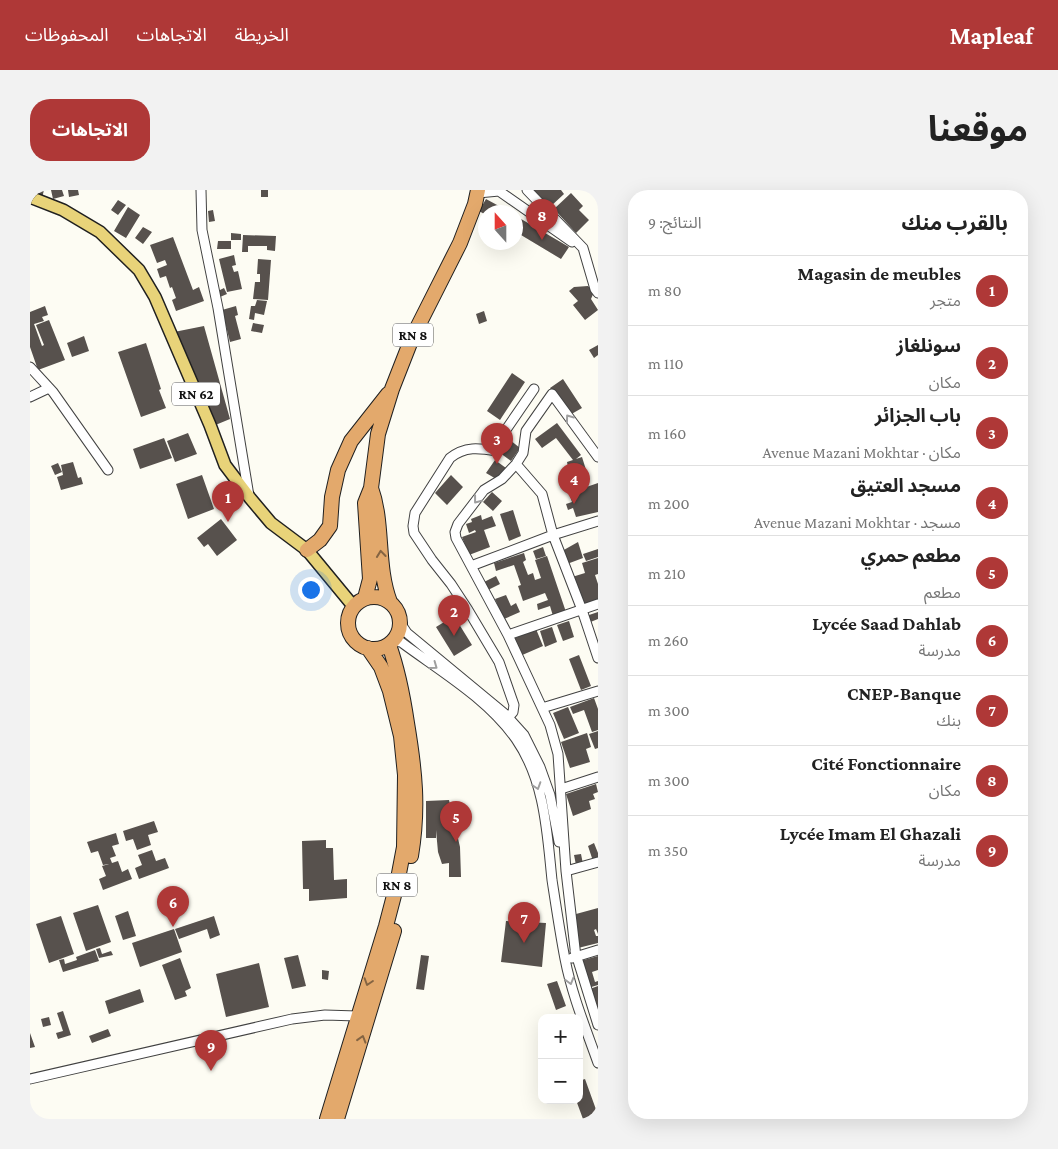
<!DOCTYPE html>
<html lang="ar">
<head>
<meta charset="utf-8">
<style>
  :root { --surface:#fff; --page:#f2f2f2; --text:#222; --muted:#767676; --line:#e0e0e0; --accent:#af3837 }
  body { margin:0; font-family:"Crimson Pro","Noto Sans Arabic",serif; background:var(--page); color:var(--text); direction:rtl }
  .controls { position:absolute; right:15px; bottom:15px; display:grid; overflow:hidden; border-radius:10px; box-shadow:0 5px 20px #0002 }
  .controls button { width:45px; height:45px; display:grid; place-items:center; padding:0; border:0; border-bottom:1px solid var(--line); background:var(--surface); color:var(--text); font:25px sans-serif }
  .compass { position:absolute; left:448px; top:15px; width:45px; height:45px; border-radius:50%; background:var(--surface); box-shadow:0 5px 20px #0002; rotate:339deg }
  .you { position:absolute; left:280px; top:399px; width:18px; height:18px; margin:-12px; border:4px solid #fff; border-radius:50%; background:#1a73e8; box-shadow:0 0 0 8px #1a73e833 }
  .badge { display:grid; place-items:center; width:32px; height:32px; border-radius:50%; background:var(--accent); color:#fff; font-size:16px; font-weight:700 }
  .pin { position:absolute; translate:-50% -41px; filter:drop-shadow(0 1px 2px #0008) }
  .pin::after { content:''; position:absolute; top:26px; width:18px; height:15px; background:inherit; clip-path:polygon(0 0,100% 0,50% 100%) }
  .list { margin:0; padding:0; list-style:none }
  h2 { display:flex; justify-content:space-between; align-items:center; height:65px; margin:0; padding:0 20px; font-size:21px }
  h2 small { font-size:16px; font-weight:400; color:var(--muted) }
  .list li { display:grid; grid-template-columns:32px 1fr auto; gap:15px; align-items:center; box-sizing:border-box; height:70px; padding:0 20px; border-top:1px solid var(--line) }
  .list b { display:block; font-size:19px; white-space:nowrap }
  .list p { margin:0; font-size:16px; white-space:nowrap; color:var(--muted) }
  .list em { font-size:16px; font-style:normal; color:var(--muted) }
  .map { position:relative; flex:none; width:568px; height:929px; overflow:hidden; direction:ltr; border-radius:20px }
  header { display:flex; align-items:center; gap:30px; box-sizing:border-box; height:70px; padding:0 25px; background:var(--accent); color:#fff }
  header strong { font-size:24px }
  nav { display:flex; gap:28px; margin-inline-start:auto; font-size:18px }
  .intro { display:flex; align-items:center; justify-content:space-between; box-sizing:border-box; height:120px; padding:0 30px }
  h1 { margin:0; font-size:35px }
  .button { padding:12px 22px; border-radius:20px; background:var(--accent); color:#fff; font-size:18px; font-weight:700 }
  main { display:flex; gap:30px; padding:0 30px }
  aside { flex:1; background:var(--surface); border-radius:20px; box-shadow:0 5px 20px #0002 }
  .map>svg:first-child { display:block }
</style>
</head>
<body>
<header>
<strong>Mapleaf</strong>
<nav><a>الخريطة</a><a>الاتجاهات</a><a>المحفوظات</a></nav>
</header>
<div class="intro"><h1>موقعنا</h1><a class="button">الاتجاهات</a></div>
<main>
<aside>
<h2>بالقرب منك<small>النتائج: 9</small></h2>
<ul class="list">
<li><span class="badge">1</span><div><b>Magasin de meubles</b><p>متجر</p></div><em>80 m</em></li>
<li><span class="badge">2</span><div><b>سونلغاز</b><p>مكان</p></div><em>110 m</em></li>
<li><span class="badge">3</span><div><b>باب الجزائر</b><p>مكان · Avenue Mazani Mokhtar</p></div><em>160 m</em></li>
<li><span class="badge">4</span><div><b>مسجد العتيق</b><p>مسجد · Avenue Mazani Mokhtar</p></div><em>200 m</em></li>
<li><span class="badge">5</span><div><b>مطعم حمري</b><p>مطعم</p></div><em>210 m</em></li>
<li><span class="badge">6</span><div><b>Lycée Saad Dahlab</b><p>مدرسة</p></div><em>260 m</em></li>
<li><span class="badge">7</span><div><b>CNEP-Banque</b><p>بنك</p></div><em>300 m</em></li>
<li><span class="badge">8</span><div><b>Cité Fonctionnaire</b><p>مكان</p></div><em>300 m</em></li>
<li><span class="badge">9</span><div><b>Lycée Imam El Ghazali</b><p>مدرسة</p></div><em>350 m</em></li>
</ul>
</aside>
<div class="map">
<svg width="568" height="929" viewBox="0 0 568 929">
  <rect width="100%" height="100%" fill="#fdfcf3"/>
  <path fill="#57514d" d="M0,0H14L12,8L0,5Z
    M21,0H32L34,6L23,9Z
    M38,0H48L49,5L39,7Z
    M231,0H238V7H231Z
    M504,0H531L534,4L520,17Z
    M541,3L553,16L549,20L559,30L546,43L524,19Z
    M456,9L480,22H456V25L449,21Z
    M88,10L96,15L88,25L81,20Z
    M98,17L110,25L96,48L84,41Z
    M183,20L185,31L179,32L178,21Z
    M486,26L539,57L531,69L486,42Z
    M113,37L122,42L113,54L105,48Z
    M201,43L211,44V50H201Z
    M213,45L246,46L245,61L237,60V56H218V62H212Z
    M143,47L163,100L169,97L174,111L146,121L142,110L146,108L142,97L140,98L136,86L130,88L127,79L137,75L135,70L127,73L120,55Z
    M188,51H201V59H187Z
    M204,65L206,75L202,76L204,82L208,81L212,99L197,102L189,69Z
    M228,69L241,70L238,110L223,109L225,92H230V84H227Z
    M558,96L564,102L561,109L568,120L555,130L543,115L548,111L539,101L544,97Z
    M194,98L197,104L190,107L188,101Z
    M227,110L237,111L234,125L225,123L224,130L219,129L221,116H225Z
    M15,116L18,125L12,127L14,131L4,134L12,156L14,155L6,135L19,130L35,170L8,180L0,157V122Z
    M206,116L208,125L205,126L211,149L200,152L192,120Z
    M454,121L457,131L449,134L446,124Z
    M223,133L234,135L232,143L221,141Z
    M174,136L200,229L183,236L144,142Z
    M54,146L59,161L42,167L37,153Z
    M116,153L131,199L129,200L136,218L111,227L88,162Z
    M568,155V165L564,168L559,160Z
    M482,183L495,192L470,230L457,221Z
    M533,189L552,218L538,226L520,198Z
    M527,233L551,265L546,269L552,267L557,283L537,290L533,279L538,277L537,272L543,270L526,248L512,258L505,249Z
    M158,243L167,264L145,272L137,251Z
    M134,248L142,268L110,279L103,259Z
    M480,250L490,258L481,271L470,263Z
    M465,270L476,278L468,290L456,283Z
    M43,272L48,288L51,287L53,294L31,300L27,287L33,285L31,275Z
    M28,273L32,282L25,285L21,276Z
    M172,285L184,319L158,329L146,294Z
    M421,285L433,297L417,315L405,303Z
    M568,293V322L546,327L543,318L538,320L536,314L542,312L539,303Z
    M462,302L472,311L463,321L453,312Z
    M483,320L491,346L479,351L470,324Z
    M451,325L452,330L462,326L466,336L454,340L460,357L439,365L432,347L446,342L445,340L439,343L436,334L442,332L441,329Z
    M191,329L207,350L187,366L178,354L174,357L167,348Z
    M548,352L553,368L537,374L532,361Z
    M513,357L516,366L506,369L503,361Z
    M568,359V367L556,371L553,364Z
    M494,363L496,370L493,372L498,385L503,383L505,390L511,388L505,370L517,366L536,422L523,426L520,416L508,420L507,414L518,410L515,403L493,411L488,396L491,395L484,375L466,381L464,373Z
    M568,368V384L565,385L568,394V411L552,417L542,387L555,383L552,373Z
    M466,386L470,394L458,400L454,392Z
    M476,405L481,416L486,413L490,422L474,429L465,409Z
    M568,422V429L558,433L556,426Z
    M424,426L442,455L424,466L406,437Z
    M539,431L544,447L533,451L527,435Z
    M522,437L527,452L515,457L510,441Z
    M506,439L513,456L490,466L483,449Z
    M549,465L561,496L551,500L539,469Z
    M564,508L568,519V540L562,542L554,520L543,524L540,517Z
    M538,517L549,543L534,549L523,523Z
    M568,541V558L565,559L559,544Z
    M557,543L561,557L556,559L560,572L540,578L531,552Z
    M566,594L568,602L563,604L565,609L559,611L561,619L543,626L536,604Z
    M419,610L430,657L431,687H419V673L412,674L408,662L406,640V648H396V611Z
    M124,631L128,642L118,645L121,655L107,660L103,649L96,651L93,641Z
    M86,643L89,654L82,656L86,666L80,668L82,673L88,671L92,682L98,679L102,689L73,700L69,689L76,686L72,676L79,674L73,675L68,661L61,663L57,652Z
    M296,650V658H303L304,690L317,689V708L279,711V699H273L272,651Z
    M564,653L568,663V670L563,671L558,656Z
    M122,660L126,671L135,668L139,678L109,689L105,678L112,675L108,665Z
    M551,664L553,674L546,675L544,665Z
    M68,715L81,752L56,761L43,723Z
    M568,718V744L566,739L564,740L566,746H568V753L548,758L546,724Z
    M98,721L106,746L93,750L85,726Z
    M31,726L44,764L19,773L6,734Z
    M184,726L190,745L180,749L177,739L149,749L145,739Z
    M476,731L516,733L512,777L471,772Z
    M144,739L152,762L110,777L102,753Z
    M70,758L72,764L81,761L83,765L69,768L66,759Z
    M65,760L69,771L33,782L29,770L34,769L35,774L47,770L46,767Z
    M268,765L276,796L262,799L254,768Z
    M391,765L399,766L394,800L386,799Z
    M568,766V780L562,782L565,792L568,791V795L558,798L550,771Z
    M150,768L161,798L155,801L157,806L145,810L132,775Z
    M229,773L239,817L196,827L186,784Z
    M292,780L299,781L298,790L292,789Z
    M527,791L536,816L526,820L517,794Z
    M568,796V828L557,800Z
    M110,799L114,812L79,824L75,811Z
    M33,821L41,845L28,849L26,843L33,841L27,823Z
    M19,827L21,835L13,837L11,829Z
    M78,839L81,846L62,853L59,846Z
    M0,843L5,857L0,858Z
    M555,889L568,925V929H553L546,910H549V891Z"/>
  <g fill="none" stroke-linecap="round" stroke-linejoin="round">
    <g stroke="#424242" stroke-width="11">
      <path id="minor" d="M171,0L172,40L188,118L219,306
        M497,0L553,58L565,99L568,103
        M448,3L469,1L542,52
        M0,177L23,202L78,280
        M0,207L19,198
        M462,260L504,199
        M467,261C449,258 435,256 420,268L385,323L383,336L384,343L402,370L421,394L438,420L469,472L484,515L483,522L475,531
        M486,274L512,304L523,345L552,420L568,468
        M441,376L523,345L568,331
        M371,434L377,443L475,524L494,545L510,577L520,605L529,652
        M478,445L568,414
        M363,451L371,452C410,481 457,508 486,549C515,591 517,642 522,690C526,716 530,743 535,769C542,805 556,839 568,873
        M512,518L568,501
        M531,599L568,587
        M536,681L568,672
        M545,761L568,835
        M546,767L536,681L528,564L520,535L478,445L441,376L426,348L425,342L428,334L454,300L472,289L486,274L493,263L496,241L522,204L568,267
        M542,768L568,760
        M0,889L262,829L295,825L327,826"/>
    </g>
    <g stroke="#202020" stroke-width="14">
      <path id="major" d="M0,7L33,20L70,42L109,80L125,107L180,235L195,275L220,308L241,333L277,360L324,417"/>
    </g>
    <g stroke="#202020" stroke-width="16">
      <path id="highway" d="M341,298C354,334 346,375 360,412
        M277,360L290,350L300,336L302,307L308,280L321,251L358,204
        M318 433a26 26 0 1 1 52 0a26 26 0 1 1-52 0Z
        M335,408L340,389L335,313L341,298L348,244L362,199L382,148L430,53L445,14L448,0
        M359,455C368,480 373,506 377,533C385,581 389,618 381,666
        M297,929L356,736L367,694L374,657L375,585L371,546L360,501L351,477L338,458
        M307,929L364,741"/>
    </g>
    <use href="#minor" stroke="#fff" stroke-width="9"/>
    <use href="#major" stroke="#e8d379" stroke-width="11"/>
    <use href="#highway" stroke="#e3a96c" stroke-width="14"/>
  </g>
  <defs><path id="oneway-chevron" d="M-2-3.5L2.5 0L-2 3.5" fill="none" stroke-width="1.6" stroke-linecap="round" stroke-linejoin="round" transform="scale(1.25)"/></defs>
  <g stroke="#9f9f9f">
    <use href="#oneway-chevron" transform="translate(539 228) rotate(-126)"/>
    <use href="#oneway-chevron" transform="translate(447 310) rotate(128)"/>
    <use href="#oneway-chevron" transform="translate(404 476) rotate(36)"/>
    <use href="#oneway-chevron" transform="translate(507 596) rotate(72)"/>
    <use href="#oneway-chevron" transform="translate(540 791) rotate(75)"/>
  </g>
  <g stroke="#846442">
    <use href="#oneway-chevron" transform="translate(351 364) rotate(-96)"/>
    <use href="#oneway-chevron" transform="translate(338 792) rotate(108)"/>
    <use href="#oneway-chevron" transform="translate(332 849) rotate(-73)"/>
  </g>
  <g text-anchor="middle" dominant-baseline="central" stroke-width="5" stroke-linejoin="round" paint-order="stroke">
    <g fill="#fff" stroke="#575757" stroke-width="1">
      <rect x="363" y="133.5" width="40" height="23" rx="4"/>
      <rect x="142" y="192.5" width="48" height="23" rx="4"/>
      <rect x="347" y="683.5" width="40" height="23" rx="4"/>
    </g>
    <g font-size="14" font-weight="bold" fill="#0f0f0f">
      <text x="383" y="145">RN 8</text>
      <text x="166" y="204">RN 62</text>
      <text x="367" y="695">RN 8</text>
    </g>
  </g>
</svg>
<div class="controls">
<button>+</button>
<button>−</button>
</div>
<svg class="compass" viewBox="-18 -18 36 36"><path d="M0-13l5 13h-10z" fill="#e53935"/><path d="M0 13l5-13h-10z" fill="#767676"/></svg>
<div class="you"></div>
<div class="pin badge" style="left:198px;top:332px">1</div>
<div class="pin badge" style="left:424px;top:446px">2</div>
<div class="pin badge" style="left:467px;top:274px">3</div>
<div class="pin badge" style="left:544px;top:314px">4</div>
<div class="pin badge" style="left:426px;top:652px">5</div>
<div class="pin badge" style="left:143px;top:737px">6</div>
<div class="pin badge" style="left:494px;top:753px">7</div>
<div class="pin badge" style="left:512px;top:50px">8</div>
<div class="pin badge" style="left:181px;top:881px">9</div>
</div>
</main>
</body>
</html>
